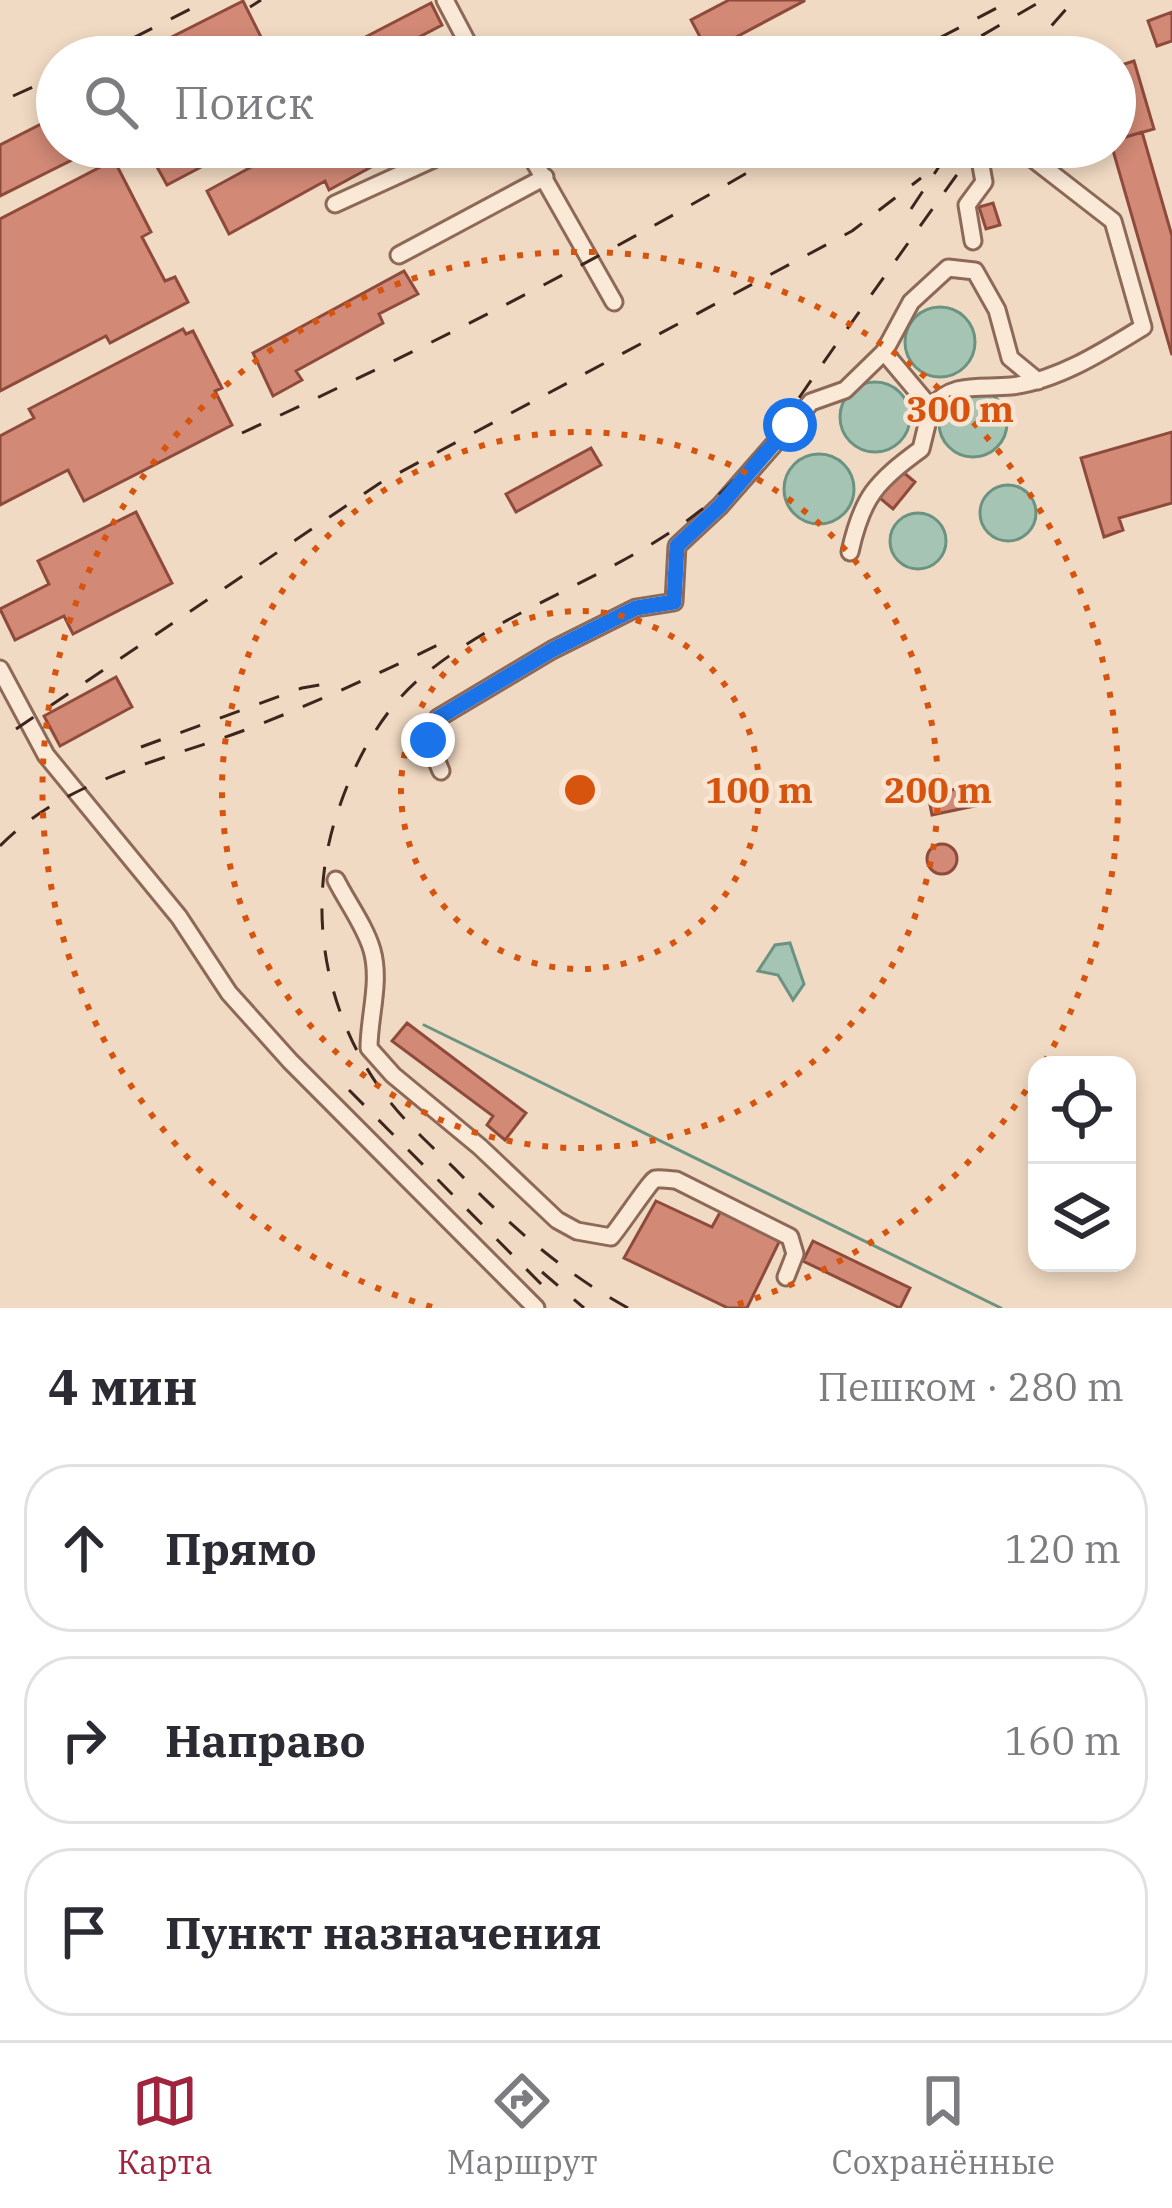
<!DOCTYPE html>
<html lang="ru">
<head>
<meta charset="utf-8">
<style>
  :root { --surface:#fff; --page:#f7f7f7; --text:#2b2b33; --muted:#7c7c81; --line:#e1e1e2; --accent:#a0243e }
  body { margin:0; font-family:"IBM Plex Serif",serif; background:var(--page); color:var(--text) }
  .controls { position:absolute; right:36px; bottom:36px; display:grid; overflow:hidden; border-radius:24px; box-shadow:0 6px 18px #0003 }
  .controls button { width:108px; height:108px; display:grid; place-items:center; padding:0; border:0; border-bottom:3px solid var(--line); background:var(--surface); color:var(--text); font:60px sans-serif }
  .stop { position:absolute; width:36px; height:36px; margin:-27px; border:9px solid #1a73e8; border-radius:50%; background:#fff }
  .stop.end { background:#1a73e8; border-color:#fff; box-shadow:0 3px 12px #0008 }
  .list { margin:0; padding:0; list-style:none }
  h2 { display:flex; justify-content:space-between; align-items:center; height:156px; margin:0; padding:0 48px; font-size:51px }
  h2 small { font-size:39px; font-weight:400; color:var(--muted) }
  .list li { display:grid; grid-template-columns:78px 1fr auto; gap:36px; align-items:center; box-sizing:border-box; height:168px; margin:0 24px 24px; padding:0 24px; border:3px solid var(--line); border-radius:48px }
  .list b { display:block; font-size:45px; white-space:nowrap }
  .list em { font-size:39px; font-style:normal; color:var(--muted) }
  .icon { flex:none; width:66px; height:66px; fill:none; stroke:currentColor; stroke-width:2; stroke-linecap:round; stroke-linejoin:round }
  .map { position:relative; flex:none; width:1172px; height:1308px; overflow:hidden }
  .search { position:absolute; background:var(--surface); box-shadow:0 6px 18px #0003; left:36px; right:36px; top:36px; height:132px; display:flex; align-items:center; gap:30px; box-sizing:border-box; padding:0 42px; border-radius:66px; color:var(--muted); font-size:45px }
  .sheet { height:732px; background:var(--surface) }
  nav { display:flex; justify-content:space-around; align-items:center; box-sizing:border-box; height:168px; border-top:3px solid var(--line); background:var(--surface); font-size:33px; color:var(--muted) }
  nav a { display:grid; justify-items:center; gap:6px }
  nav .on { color:var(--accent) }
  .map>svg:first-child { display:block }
</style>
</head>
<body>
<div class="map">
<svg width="1172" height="1308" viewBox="0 0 1172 1308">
  <rect width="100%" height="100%" fill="#f1dac3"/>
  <path fill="#a5c4b4" stroke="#6b9381" stroke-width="3" d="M905 342a35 35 0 1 1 70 0a35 35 0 1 1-70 0Z
    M840 417a35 35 0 1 1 70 0a35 35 0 1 1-70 0Z
    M939 423a34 34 0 1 1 68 0a34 34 0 1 1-68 0Z
    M784 489a35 35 0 1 1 70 0a35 35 0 1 1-70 0Z
    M980 513a28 28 0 1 1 56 0a28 28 0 1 1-56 0Z
    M890 541a28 28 0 1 1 56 0a28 28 0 1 1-56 0Z
    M790,943L804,984L793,1000L778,975L758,971L775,945Z"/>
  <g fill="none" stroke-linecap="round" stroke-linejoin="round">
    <path stroke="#6b9381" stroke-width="3" d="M424,1025L1001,1308"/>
  </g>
  <path fill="#d28976" stroke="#8e4b3c" stroke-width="3" d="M729,0H804V1L708,52L691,20Z
    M243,1L271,57H132Z
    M431,3L442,25L381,57H327Z
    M1172,12V41L1157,46L1148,21Z
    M1134,61L1154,129L1115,140V67Z
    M57,116V147H98L0,196V145Z
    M1142,132L1172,236V355L1112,147L1115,140Z
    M168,147H239L167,185L151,156Z
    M288,147H408L329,190L325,181L229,234L207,191Z
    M114,160L151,232L142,237L165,281L175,277L188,302L110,343L106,336L0,391V219Z
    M993,203L1000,225L986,229L979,207Z
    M404,271L418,294L379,314L383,323L296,371L302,380L273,396L253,353Z
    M183,329L186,334L193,331L222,388L215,391L232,425L84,501L68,470L0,505V436L34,418L29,409Z
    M1172,432V503L1119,518L1123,530L1104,537L1081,458Z
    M591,448L601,465L516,512L506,494Z
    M897,467L915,482L893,509L875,494Z
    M136,512L172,583L73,634L64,616L15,640L0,609L49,584L38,561Z
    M116,677L132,707L60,746L44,716Z
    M980,784L984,804L932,815L928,795Z
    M927 859a15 15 0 1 1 30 0a15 15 0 1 1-30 0Z
    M407,1023L526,1113L505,1140L487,1125L493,1116L392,1041Z
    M656,1201L712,1227L723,1207L782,1236L747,1308H728L624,1258Z
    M813,1241L910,1288L900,1308L803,1261Z"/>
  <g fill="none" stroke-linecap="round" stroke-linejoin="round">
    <g stroke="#8d6958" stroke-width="21">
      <path id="minor" d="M445,0L475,57
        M526,147L614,302
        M335,204L460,147
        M973,241L967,205L984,182L980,160L994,147
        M399,255L545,177
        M931,408C952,381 980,389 1011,386C1057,381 1104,351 1143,327L1113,221L1019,148L1003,147
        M850,552C862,497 876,482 921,449L931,408L884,352
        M0,669L46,755L179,917L229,993L290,1061L536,1308
        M441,771L428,740L438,718L552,650L636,608L674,602L677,546L720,506L811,402L845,390L884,352L911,302L948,268L975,271L997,310L1010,358L1038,381
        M336,880C347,902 365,926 372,950C381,982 369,1016 369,1048L393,1075L480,1147L557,1220L577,1231L611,1237C619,1228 651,1180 655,1179C659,1178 672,1180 676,1180L790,1237L795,1254L786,1277"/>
    </g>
    <use href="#minor" stroke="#fbe9d7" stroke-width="15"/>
    <path stroke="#3c261d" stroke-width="3" stroke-dasharray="21 21" stroke-linecap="butt" d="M250,7L261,0
      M96,57L208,0
      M903,57L1012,0
      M945,57L1043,0
      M1024,57L1074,0
      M13,96L57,76
      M706,159L728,147
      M911,209L952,147
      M242,433C430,346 613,253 791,147
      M16,729L380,483L852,231L921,178
      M141,747L302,688L337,682
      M0,846C66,779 160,762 245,730C318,702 385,671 454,637
      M349,1090L548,1291
      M542,1272L584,1308
      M628,1308C564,1273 510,1226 459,1173C434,1148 405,1123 384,1094C324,1013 305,907 338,811C354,762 383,708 424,675C515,600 639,571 724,490C767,449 801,394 835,346C882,280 929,213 977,147"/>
  </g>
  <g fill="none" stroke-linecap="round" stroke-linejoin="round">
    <path stroke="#1a73e8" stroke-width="15" d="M428,740L438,718L552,650L636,608L674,602L677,546L720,506L790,425"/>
  </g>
  <g fill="none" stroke="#d7540e" stroke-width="6" stroke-dasharray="6 12">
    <circle cx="580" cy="790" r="179"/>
    <circle cx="580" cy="790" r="358"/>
    <path d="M1036 1075A538 538 0 0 1 728 1307M432 1307A538 538 0 1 1 1044 1063"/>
  </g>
  <circle cx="580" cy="790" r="18" fill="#d7540e" stroke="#f8e5d3" stroke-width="6"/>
  <g font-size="36" text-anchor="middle" font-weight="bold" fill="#d7540e" stroke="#f8e5d3" stroke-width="9" stroke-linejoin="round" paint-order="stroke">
    <text x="960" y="422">300 m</text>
    <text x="759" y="803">100 m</text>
    <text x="938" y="803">200 m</text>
  </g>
</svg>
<div class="controls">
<button><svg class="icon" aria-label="locate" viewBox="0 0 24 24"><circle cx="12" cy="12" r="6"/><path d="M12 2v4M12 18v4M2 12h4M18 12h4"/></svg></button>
<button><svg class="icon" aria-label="layers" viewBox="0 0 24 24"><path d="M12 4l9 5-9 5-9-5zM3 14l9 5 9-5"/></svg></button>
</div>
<div class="stop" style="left:790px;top:425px"></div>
<div class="stop end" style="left:428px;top:740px"></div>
<div class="search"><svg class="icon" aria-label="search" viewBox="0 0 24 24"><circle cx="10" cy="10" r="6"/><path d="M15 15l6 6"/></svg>Поиск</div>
</div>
<section class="sheet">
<h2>4 мин<small>Пешком · 280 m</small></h2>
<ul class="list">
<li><svg class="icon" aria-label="ahead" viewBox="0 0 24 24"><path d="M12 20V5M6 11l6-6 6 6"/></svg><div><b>Прямо</b></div><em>120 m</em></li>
<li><svg class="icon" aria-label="right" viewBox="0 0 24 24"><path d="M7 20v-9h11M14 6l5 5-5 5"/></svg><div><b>Направо</b></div><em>160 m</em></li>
<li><svg class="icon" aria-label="arrive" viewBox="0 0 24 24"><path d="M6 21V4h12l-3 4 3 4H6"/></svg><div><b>Пункт назначения</b></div></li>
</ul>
</section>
<nav>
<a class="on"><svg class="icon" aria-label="map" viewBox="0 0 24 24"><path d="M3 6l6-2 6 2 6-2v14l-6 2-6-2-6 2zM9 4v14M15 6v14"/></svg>Карта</a>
<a><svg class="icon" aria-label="directions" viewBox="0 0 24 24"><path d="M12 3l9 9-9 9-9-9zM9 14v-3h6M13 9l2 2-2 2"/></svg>Маршрут</a>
<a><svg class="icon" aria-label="saved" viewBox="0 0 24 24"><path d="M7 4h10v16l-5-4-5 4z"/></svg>Сохранённые</a>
</nav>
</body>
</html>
